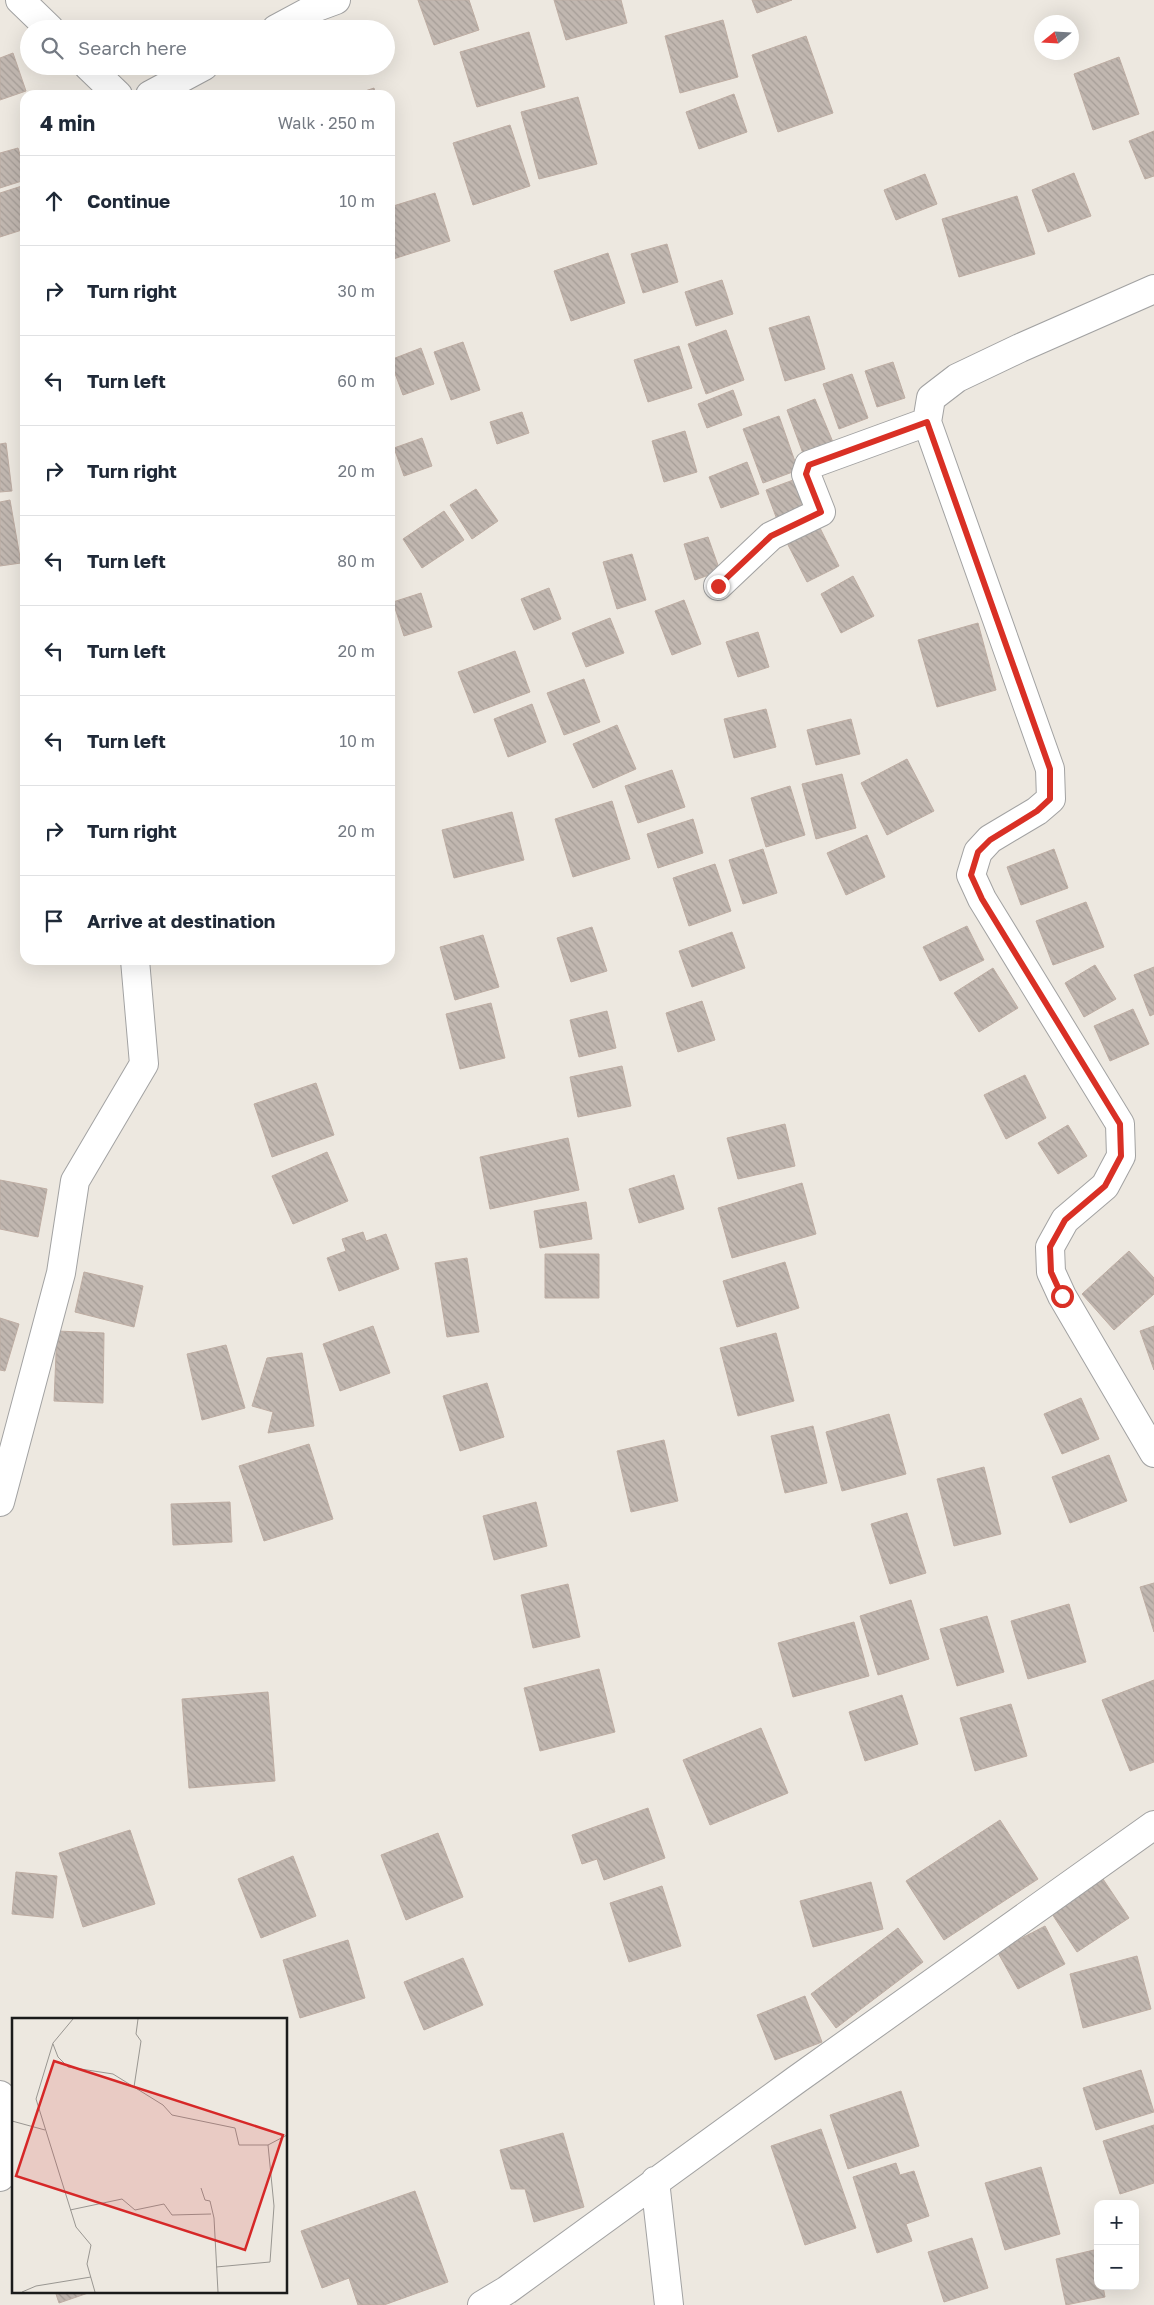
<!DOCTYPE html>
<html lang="en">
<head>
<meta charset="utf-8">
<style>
  :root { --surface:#fff; --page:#f2f2f3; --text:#1f2937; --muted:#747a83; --line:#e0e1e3 }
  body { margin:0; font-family:"Golos Text",sans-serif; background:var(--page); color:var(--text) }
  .controls { position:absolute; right:15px; bottom:15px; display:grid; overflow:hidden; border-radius:10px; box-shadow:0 5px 20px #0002 }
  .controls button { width:45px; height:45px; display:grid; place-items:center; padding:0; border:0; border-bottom:1px solid var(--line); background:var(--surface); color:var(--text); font:25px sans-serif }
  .compass { position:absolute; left:1034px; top:15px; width:45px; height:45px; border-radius:50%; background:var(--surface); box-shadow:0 5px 20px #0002; rotate:252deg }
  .stop { position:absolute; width:15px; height:15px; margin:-11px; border:4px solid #d93025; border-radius:50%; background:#fff }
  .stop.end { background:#d93025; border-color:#fff; box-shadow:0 1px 5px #0008 }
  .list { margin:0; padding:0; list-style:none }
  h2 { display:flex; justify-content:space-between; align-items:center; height:65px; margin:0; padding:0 20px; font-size:21px }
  h2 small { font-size:16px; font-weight:400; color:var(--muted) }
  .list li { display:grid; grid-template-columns:32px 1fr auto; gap:15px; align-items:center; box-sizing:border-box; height:90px; padding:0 20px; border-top:1px solid var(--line) }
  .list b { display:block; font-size:19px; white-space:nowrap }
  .list em { font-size:16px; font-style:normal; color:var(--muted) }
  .icon { flex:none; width:28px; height:28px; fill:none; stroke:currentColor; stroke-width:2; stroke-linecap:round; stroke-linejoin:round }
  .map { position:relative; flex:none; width:1154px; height:2305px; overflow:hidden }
  .search { position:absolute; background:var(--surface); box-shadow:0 5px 20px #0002; left:20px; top:20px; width:375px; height:55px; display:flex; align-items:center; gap:12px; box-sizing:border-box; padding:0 18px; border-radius:28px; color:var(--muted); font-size:19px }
  .panel { position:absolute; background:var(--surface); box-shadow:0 5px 20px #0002; left:20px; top:90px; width:375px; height:875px; border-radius:15px }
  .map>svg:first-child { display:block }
</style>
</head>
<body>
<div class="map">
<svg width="1154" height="2305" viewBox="0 0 1154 2305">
  <defs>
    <pattern id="building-back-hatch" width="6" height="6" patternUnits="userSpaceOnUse" patternTransform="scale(1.25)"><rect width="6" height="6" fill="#c1b7b0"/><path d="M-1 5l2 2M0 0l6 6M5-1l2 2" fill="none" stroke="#a59d97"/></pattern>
  </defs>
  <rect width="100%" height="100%" fill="#ede8e0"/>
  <path fill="url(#building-back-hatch)" stroke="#beada3" d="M418,0H469L479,30L434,45Z
    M554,0H621L627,23L566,40Z
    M752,0H792L757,13Z
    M723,20L738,77L680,93L665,36Z
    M529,32L545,87L477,107L460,52Z
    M806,36L833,113L778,132L752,55Z
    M13,53L26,91L0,100V58Z
    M1119,57L1139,114L1093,130L1074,74Z
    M374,88L376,95H353Z
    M734,94L747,132L699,149L686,112Z
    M578,97L597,164L539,179L521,112Z
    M510,125L530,186L473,205L453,143Z
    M1154,131V176L1145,179L1129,141Z
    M18,148L25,171V180L0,188V153Z
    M1074,173L1091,216L1048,232L1032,190Z
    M925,174L937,204L896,220L884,190Z
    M25,185V229L0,237V193Z
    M435,193L450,241L390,260V207Z
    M1017,196L1035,254L959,277L942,219Z
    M667,244L678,282L643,293L631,254Z
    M608,253L625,303L571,321L554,271Z
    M722,280L733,314L696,326L685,292Z
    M809,316L825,369L785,381L769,328Z
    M726,330L744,380L706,394L688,344Z
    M463,342L480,390L451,400L434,352Z
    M679,346L692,388L648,402L634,360Z
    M421,348L434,384L403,395L390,360Z
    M893,362L905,398L877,407L865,371Z
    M852,374L868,418L839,429L823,384Z
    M733,390L742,415L707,428L698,404Z
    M815,399L835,447L805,459L787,410Z
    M522,412L529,433L497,444L490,422Z
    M779,416L798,470L763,483L743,429Z
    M685,431L697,472L664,482L652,441Z
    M422,438L432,466L404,476L394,448Z
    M6,443L12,491L0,492V444Z
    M747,462L759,494L721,508L709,477Z
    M796,479L809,514L779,525L766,490Z
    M476,489L498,521L472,539L450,505Z
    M10,500L21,563L0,566V502Z
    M444,511L464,540L422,568L403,539Z
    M816,520L839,566L807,582L784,537Z
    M708,537L720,571L695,580L684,544Z
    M632,554L646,600L617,609L603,562Z
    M853,576L874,616L841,633L821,594Z
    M549,588L561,619L534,630L521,599Z
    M421,593L432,627L404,636L393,602Z
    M684,600L701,644L672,655L655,611Z
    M610,618L624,653L586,667L572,633Z
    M978,623L996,690L937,707L918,640Z
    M758,632L769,667L738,677L726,642Z
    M515,651L530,692L474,713L458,672Z
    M584,679L600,722L564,735L547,693Z
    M532,704L546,742L508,757L494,719Z
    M766,709L776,747L734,758L724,719Z
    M851,719L860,754L816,765L807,730Z
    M617,725L636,769L593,788L573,744Z
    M907,759L934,811L887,835L861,783Z
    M672,770L685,807L638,823L625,786Z
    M842,774L856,828L816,839L802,784Z
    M790,786L805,835L766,847L751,798Z
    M612,801L630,859L573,877L555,819Z
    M512,812L524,860L454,878L442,830Z
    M693,819L703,853L658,868L647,834Z
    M867,835L885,877L846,895L827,853Z
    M763,849L777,893L743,904L729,860Z
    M1054,849L1068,888L1021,905L1007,867Z
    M715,864L731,911L689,926L673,878Z
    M1086,902L1104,947L1053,965L1036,921Z
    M967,926L984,960L940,981L923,947Z
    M592,927L607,971L571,982L557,938Z
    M732,932L745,968L692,987L679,951Z
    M483,935L499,987L455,1000L440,947Z
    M1095,965L1116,999L1084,1017L1065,983Z
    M1154,967V1014L1150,1016L1134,975Z
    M993,968L1018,1008L979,1032L954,993Z
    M702,1001L715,1040L678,1052L666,1013Z
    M491,1003L505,1058L460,1069L446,1014Z
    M1133,1009L1149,1044L1110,1061L1094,1026Z
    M607,1011L616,1048L579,1057L570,1020Z
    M622,1066L631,1106L578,1117L570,1077Z
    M1025,1075L1046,1118L1006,1139L984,1095Z
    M316,1083L334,1135L272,1157L254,1104Z
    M785,1124L795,1166L738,1179L727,1138Z
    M1068,1125L1087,1156L1058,1174L1038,1143Z
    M568,1138L579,1190L490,1209L480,1157Z
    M327,1152L348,1201L293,1224L272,1176Z
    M674,1175L684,1209L639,1223L629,1189Z
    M0,1180L47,1189L38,1237L0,1229Z
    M802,1183L816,1234L732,1258L718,1208Z
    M586,1202L592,1239L540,1248L534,1211Z
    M363,1232L366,1241L386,1234L399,1269L339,1291L327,1258L346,1251L342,1239Z
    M1129,1251L1154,1278V1294L1114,1330L1082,1294Z
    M545,1254H599V1298H545Z
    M467,1258L479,1332L447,1337L435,1263Z
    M785,1262L799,1308L737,1327L723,1281Z
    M84,1272L143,1286L134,1327L75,1312Z
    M0,1318L19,1324L5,1371L0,1370Z
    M373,1326L390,1373L340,1391L323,1344Z
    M1154,1326V1370L1140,1331Z
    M57,1331L104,1333L103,1403L54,1401Z
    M776,1333L794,1401L738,1416L720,1348Z
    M226,1345L245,1408L202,1420L187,1354Z
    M302,1353L314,1426L268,1433L273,1412L252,1406L267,1358Z
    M487,1383L504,1437L460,1451L443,1396Z
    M1081,1398L1099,1439L1062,1454L1044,1414Z
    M889,1414L906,1474L842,1491L826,1432Z
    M813,1426L827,1483L785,1493L771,1436Z
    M664,1440L678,1501L631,1512L617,1451Z
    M309,1444L333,1519L264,1541L239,1466Z
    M1109,1455L1127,1501L1070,1523L1052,1477Z
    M984,1467L1001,1534L954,1546L937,1479Z
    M230,1502L232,1542L173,1545L171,1504Z
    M536,1502L547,1546L494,1560L483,1516Z
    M907,1513L926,1573L890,1584L871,1524Z
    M1154,1583V1632L1140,1587Z
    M568,1584L580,1637L533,1648L521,1595Z
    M911,1600L929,1659L878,1675L860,1616Z
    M1069,1604L1086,1662L1028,1679L1011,1621Z
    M987,1616L1004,1672L957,1686L940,1629Z
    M854,1622L869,1676L793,1697L778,1643Z
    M599,1669L615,1732L540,1751L524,1688Z
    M1154,1680V1762L1130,1771L1102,1700Z
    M268,1692L275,1781L189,1788L182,1699Z
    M902,1695L918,1744L865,1761L849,1712Z
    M1011,1704L1027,1756L975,1771L960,1718Z
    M761,1728L788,1793L710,1825L683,1760Z
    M648,1808L665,1858L604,1880L597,1859L582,1864L572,1835Z
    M1000,1820L1038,1879L944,1940L906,1881Z
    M130,1830L155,1904L83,1927L59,1853Z
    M438,1833L463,1897L406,1920L381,1855Z
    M293,1856L316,1916L261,1938L238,1879Z
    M16,1872L57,1876L53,1918L12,1914Z
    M1103,1879L1129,1918L1077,1952L1052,1914Z
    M871,1882L883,1929L813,1947L800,1901Z
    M662,1886L681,1946L629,1962L610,1903Z
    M1045,1926L1065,1964L1018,1989L997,1951Z
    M898,1928L923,1962L836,2028L811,1994Z
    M348,1940L365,1998L300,2018L283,1960Z
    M1137,1956L1151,2009L1083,2028L1070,1974Z
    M463,1958L483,2005L424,2030L404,1982Z
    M805,1996L822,2042L775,2060L757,2015Z
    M1141,2070L1154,2112L1096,2130L1083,2088Z
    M901,2091L919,2146L848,2169L830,2115Z
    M1154,2125V2183L1120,2194L1103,2141Z
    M821,2129L856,2228L805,2245L771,2146Z
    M563,2133L584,2207L534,2222L525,2189H511L500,2150Z
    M896,2163L900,2175L914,2171L929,2216L906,2224L912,2241L877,2253L853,2177Z
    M1041,2167L1060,2234L1005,2250L985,2183Z
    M415,2191L448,2282L384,2305H358L349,2278L322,2288L301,2231Z
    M972,2238L988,2288L944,2302L928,2252Z
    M1094,2250L1098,2264V2286H1103L1105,2297L1066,2305L1056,2259Z
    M55,2291H94L59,2303Z"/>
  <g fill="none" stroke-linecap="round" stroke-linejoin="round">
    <g stroke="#a2a2a2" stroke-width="30">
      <path id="minor" d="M20,0L50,29
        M276,29L317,7L336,0
        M88,66L118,95
        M150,95L204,66
        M927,422L1050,769L1051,799L1037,811L990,839L978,852L971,875L982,899L1120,1124L1121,1156L1105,1186L1065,1220L1050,1247L1051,1272L1062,1296L1154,1453
        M718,586L771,536L821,512L806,474L809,465L927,422L931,398L957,378L1020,348L1154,289
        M0,1502L61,1273L75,1181L144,1064L135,960
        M0,2095L10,2158L0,2177
        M655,2181L669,2305
        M482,2305L507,2290L796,2080L1154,1825"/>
    </g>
    <use href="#minor" stroke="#fff" stroke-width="28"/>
  </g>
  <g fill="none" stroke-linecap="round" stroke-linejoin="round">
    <path stroke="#d93025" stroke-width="6" d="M718,586L771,536L821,512L806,474L809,465L927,422L1050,769V799L1037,811L990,840L978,852L971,875L982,899L1120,1124L1121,1156L1105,1186L1065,1220L1050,1247L1051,1272L1062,1296"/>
  </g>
  <g transform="translate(12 2018)">
    <rect width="275" height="275" fill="#ede8e0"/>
    <path fill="none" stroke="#999691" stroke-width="1" d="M61,1L41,25L24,81L64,209L79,227L75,246L83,274M41,26L46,39L56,49L101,56L151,87L160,97L223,110L227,127H256L275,117M122,69L129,23L124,16L126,1M0,103L33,112M189,170L193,182L198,183L202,200L206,274M58,192L110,181L123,192L152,186L160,197L199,196M204,249L258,244L262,188L256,127M10,274L24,268L79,259"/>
    <path fill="#d62828" fill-opacity="0.15" stroke="#d62828" stroke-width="2.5" d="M42,43L271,117L233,232L4,158Z"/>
    <rect width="275" height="275" fill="none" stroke="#1b1b1b" stroke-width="2.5"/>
  </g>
</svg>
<div class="controls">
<button>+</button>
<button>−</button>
</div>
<svg class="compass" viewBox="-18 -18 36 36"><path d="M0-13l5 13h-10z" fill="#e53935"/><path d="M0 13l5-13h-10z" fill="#747a83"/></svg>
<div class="stop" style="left:1062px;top:1296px"></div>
<div class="stop end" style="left:718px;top:586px"></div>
<div class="search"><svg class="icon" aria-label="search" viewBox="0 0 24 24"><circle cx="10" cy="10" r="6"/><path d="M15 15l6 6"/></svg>Search here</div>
<section class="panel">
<h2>4 min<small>Walk · 250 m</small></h2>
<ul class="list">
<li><svg class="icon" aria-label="ahead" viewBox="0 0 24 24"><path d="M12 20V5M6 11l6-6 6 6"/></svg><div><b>Continue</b></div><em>10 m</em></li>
<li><svg class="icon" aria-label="right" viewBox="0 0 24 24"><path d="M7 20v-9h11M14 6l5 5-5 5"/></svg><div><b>Turn right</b></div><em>30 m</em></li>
<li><svg class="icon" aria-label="left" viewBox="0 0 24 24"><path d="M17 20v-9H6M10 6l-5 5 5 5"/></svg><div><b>Turn left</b></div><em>60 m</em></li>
<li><svg class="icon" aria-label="right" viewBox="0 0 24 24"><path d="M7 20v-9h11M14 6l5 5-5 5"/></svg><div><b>Turn right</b></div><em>20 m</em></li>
<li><svg class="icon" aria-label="left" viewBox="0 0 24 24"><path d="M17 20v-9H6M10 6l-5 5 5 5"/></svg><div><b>Turn left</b></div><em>80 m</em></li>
<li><svg class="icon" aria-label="left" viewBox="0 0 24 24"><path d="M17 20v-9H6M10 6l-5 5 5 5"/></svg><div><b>Turn left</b></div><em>20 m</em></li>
<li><svg class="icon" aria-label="left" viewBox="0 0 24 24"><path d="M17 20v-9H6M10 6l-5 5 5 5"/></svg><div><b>Turn left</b></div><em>10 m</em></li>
<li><svg class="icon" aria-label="right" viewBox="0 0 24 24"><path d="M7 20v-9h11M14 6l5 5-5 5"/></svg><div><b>Turn right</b></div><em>20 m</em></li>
<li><svg class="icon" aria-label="arrive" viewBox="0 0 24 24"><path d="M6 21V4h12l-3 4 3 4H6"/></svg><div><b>Arrive at destination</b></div></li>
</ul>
</section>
</div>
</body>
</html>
